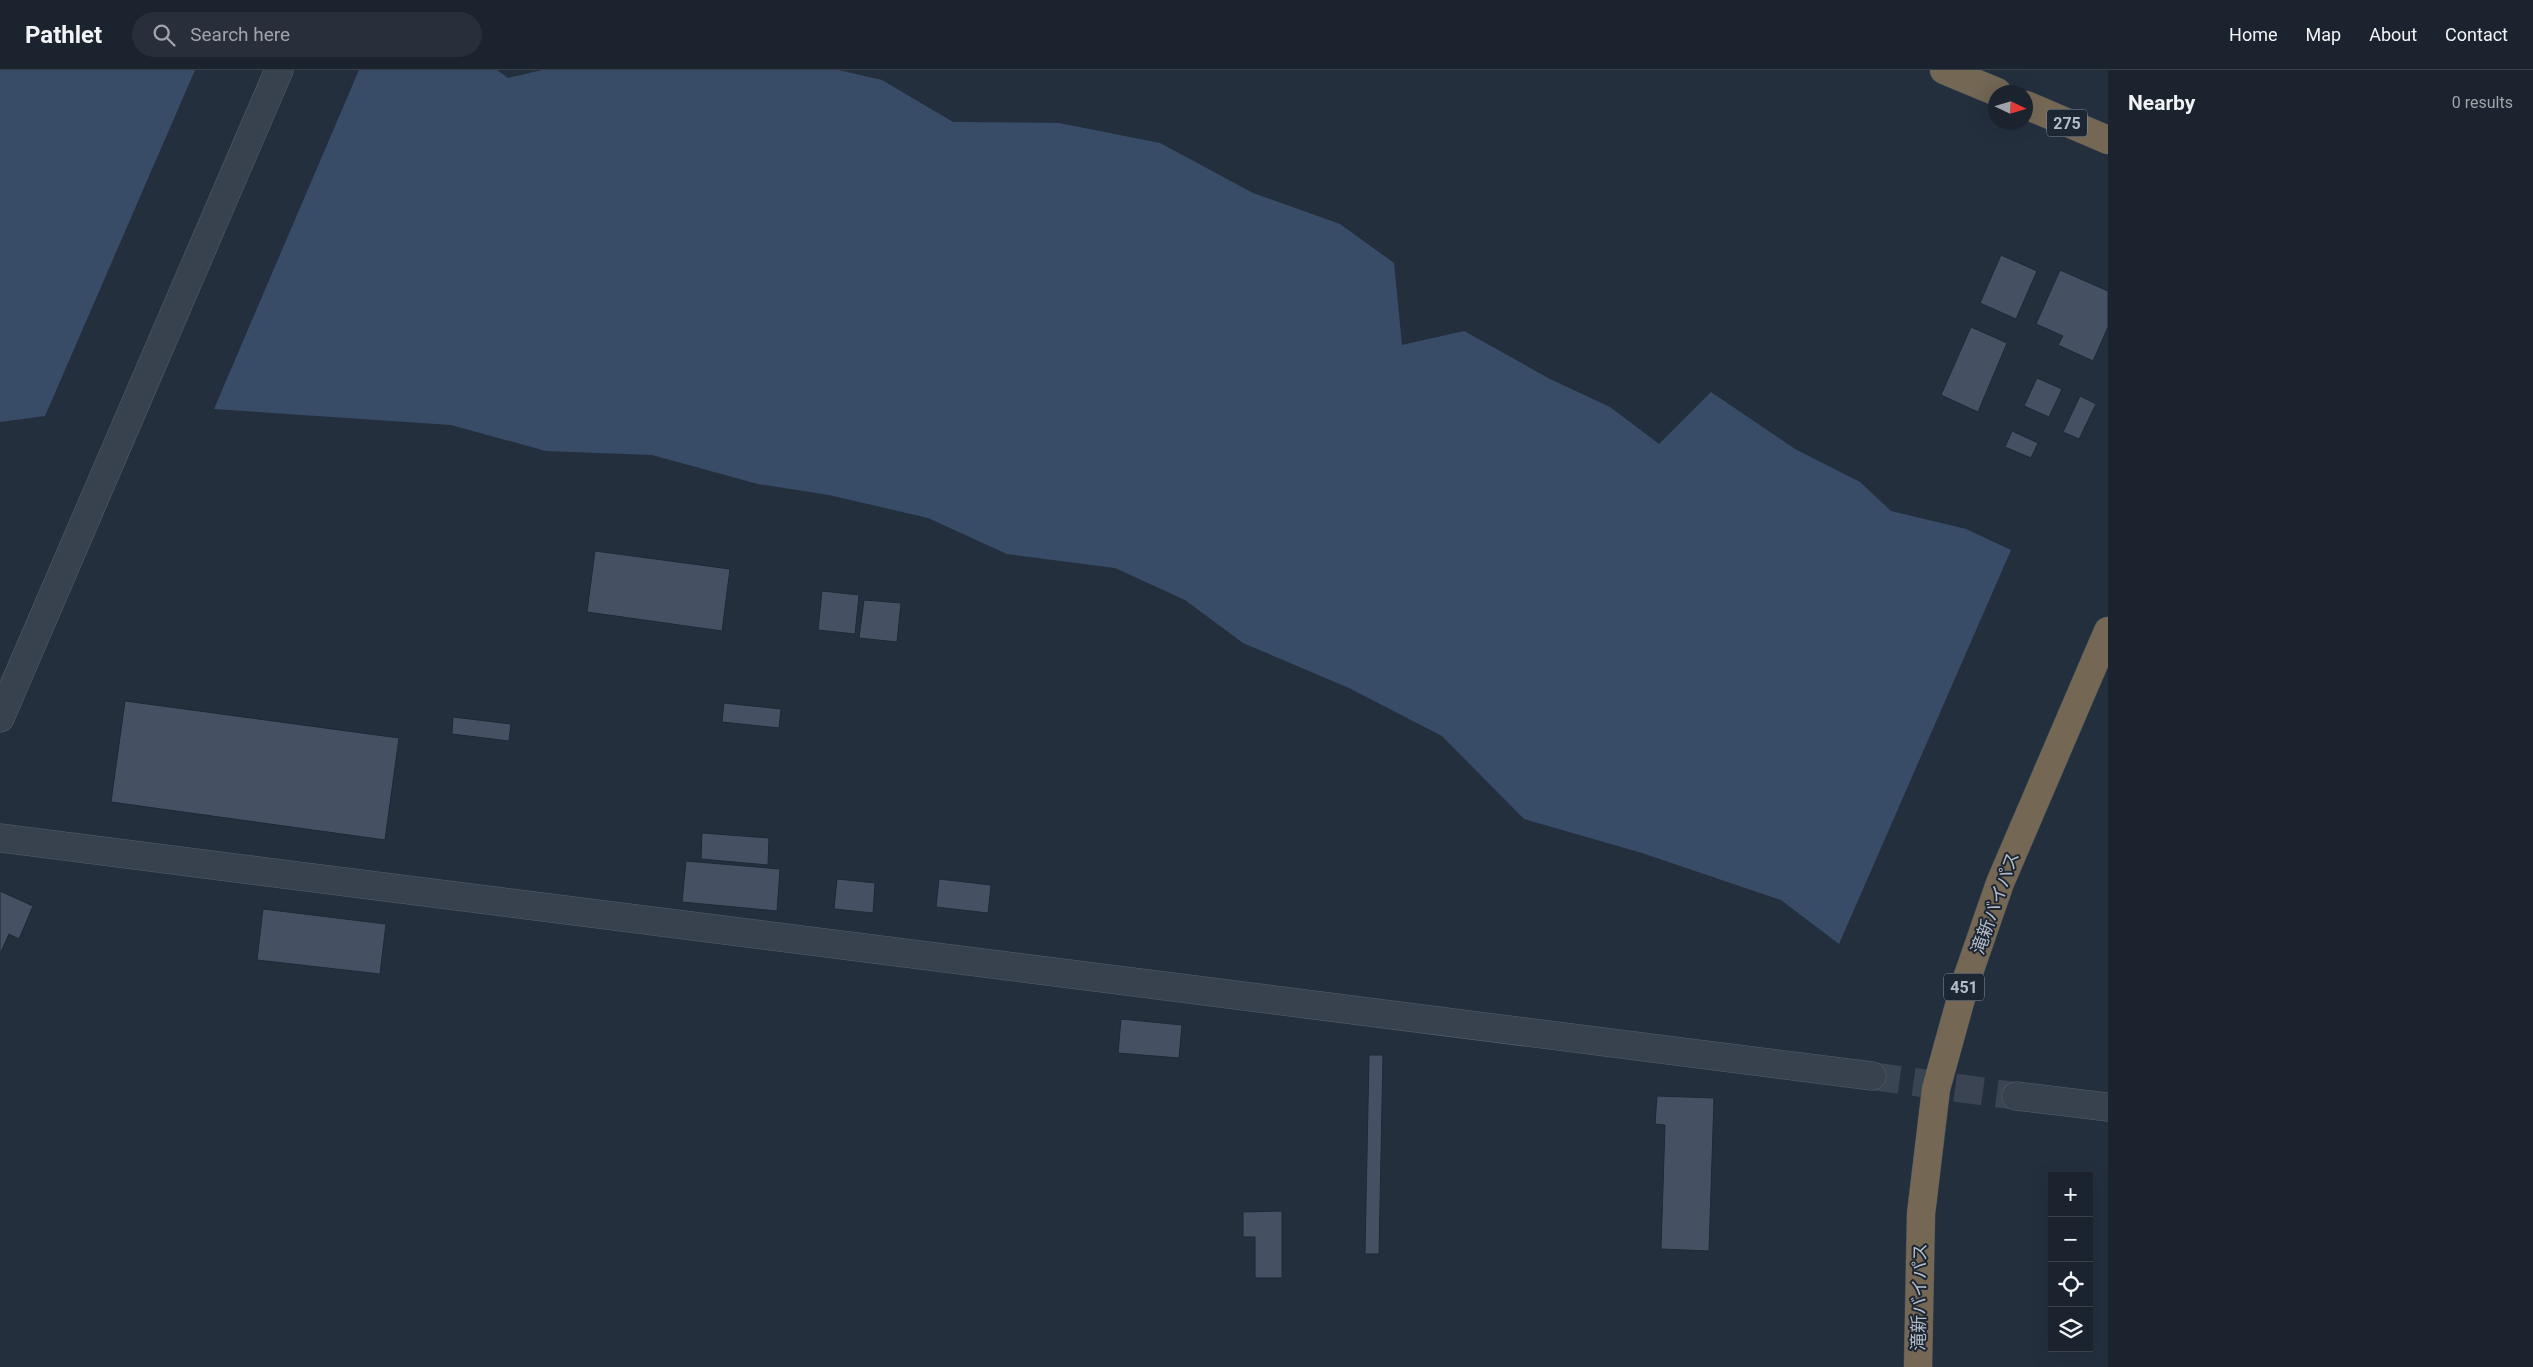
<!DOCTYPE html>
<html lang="en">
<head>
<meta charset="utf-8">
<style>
  :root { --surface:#1b232e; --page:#282f3a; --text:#f1f3f6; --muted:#a0a4aa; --line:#39404a }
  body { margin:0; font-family:Roboto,"Noto Sans JP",sans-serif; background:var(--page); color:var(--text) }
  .controls { position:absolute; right:15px; bottom:15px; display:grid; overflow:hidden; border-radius:0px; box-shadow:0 5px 20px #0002 }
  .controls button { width:45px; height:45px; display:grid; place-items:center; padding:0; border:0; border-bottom:1px solid var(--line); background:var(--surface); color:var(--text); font:25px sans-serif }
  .compass { position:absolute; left:1988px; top:15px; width:45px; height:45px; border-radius:50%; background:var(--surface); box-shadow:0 5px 20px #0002; rotate:94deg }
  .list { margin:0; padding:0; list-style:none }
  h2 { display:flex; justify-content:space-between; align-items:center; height:65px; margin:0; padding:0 20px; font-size:21px }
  h2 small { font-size:16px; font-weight:400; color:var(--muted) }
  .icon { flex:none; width:28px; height:28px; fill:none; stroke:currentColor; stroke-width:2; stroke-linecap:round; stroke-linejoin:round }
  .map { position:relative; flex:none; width:2108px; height:1297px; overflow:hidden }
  header { display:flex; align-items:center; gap:30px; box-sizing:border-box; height:70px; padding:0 25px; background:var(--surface); border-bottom:1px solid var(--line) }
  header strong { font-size:24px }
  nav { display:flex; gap:28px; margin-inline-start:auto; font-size:18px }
  .search { width:350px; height:45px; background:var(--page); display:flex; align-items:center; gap:12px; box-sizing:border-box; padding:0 18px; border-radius:28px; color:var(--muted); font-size:19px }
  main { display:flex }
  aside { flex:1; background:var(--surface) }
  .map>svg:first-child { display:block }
</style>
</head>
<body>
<header>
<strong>Pathlet</strong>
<div class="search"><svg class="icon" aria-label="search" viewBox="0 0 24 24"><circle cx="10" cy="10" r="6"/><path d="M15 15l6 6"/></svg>Search here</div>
<nav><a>Home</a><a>Map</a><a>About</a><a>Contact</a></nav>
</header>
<main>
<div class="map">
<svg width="2108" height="1297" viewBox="0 0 2108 1297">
  <rect width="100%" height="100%" fill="#242f3e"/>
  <path fill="#394c67" d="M0,0H195L45,346L0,352Z
    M359,0H497L508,8L542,0H838L882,10L953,52L1059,53L1160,73L1253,123L1340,154L1394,193L1402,275L1464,261L1550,309L1610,337L1659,374L1711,322L1795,379L1860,412L1891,441L1966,459L2011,480L1839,874L1781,830L1642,783L1524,749L1442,666L1349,618L1243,573L1185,530L1115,498L1007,484L928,448L829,425L758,414L652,385L546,381L451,355L214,339Z"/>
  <path fill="#455162" stroke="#1f2835" d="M2001,185L2037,201L2016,249L1980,233Z
    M2060,200L2108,221V257L2093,291L2058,275L2063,266L2036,254Z
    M1971,257L2007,273L1978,342L1941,325Z
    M2037,308L2062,319L2049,347L2024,336Z
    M2080,326L2096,334L2079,369L2063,362Z
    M2012,361L2038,373L2031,388L2005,377Z
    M595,481L730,499L722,561L587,542Z
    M822,521L859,525L855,564L818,560Z
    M864,530L901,533L897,572L859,568Z
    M125,631L399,668L385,770L111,732Z
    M724,633L781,639L779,658L722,652Z
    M453,647L511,654L509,671L452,664Z
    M702,763L769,768L768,795L701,789Z
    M686,791L780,799L777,841L682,832Z
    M837,809L875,813L873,843L834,839Z
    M939,809L991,815L988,843L936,837Z
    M0,821L33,836L19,869L9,864L0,884Z
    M263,839L386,854L380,904L257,890Z
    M1121,949L1182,955L1179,988L1118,983Z
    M1369,985H1383L1379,1184H1365Z
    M1657,1026L1714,1028L1709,1181L1661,1179L1665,1055L1655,1054Z
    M1282,1141V1208H1255V1167H1243V1142Z"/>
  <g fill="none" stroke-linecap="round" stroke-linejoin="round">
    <path stroke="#3a4453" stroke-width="28" stroke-dasharray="28 14" stroke-linecap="butt" d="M1872,1006L2016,1026"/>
    <g stroke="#565f6c" stroke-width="29">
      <path id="minor" d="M0,648L279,0
        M0,768L1872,1006
        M2016,1026L2108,1037"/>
    </g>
    <g stroke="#434c59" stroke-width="29">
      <path id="highway" d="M1944,0L1997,22
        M2026,35L2108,70
        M1918,1297L1921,1144L1936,1019L1965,914L2000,813L2108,561"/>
    </g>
    <use href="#minor" stroke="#38414e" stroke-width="28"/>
    <use href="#highway" stroke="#746855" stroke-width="28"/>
  </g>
  <g text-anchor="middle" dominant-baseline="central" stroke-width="4" stroke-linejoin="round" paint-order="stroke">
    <g fill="#1d2633" stroke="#878f9c" stroke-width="1">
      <rect x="2047" y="39.5" width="40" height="27" rx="4"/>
      <rect x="1944" y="903.5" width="40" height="27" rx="4"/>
    </g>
    <g font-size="16" font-weight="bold" fill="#b4bcc9">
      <text x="2067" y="53">275</text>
      <text x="1964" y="917">451</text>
    </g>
    <g font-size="18" fill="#b4bcc9" stroke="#1d2633">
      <text transform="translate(1995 833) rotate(-70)">滝新バイパス</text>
      <text transform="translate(1919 1227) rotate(-89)">滝新バイパス</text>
    </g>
  </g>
</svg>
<div class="controls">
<button>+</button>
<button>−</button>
<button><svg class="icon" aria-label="locate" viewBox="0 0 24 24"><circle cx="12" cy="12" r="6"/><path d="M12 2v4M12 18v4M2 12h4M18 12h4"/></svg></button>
<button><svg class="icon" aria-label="layers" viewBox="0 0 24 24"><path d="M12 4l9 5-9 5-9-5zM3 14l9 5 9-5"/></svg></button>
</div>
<svg class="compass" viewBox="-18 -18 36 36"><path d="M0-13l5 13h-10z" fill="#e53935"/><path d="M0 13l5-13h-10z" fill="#a0a4aa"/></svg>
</div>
<aside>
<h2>Nearby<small>0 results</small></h2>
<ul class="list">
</ul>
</aside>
</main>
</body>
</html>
